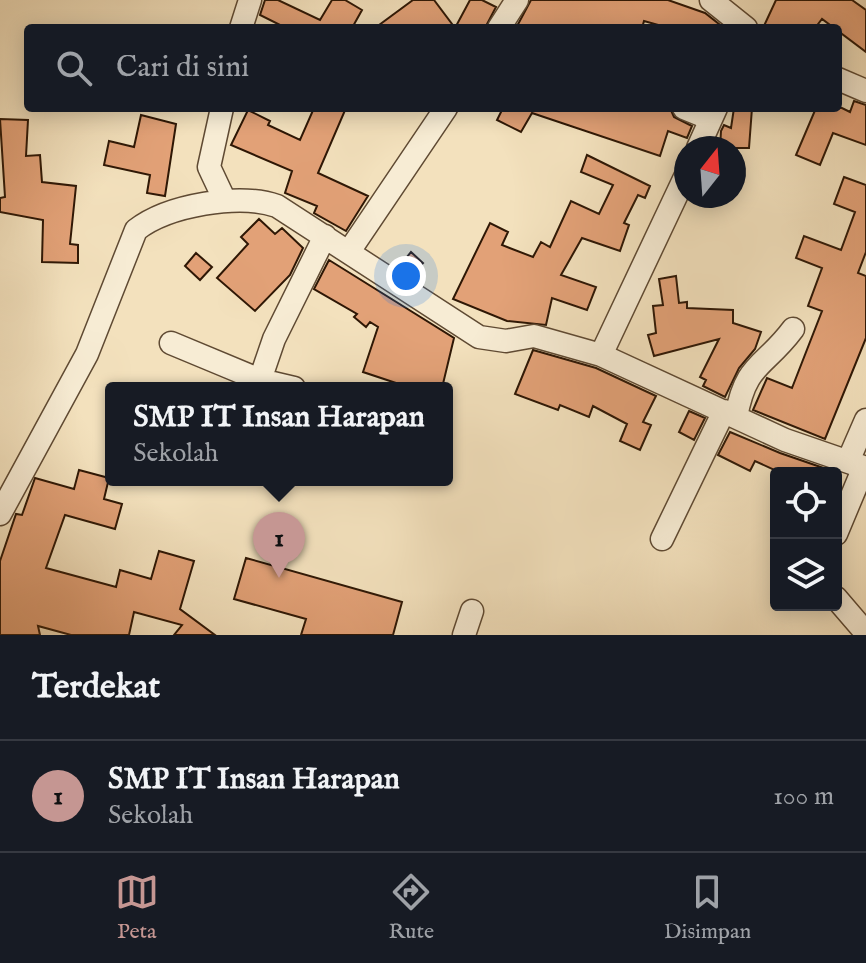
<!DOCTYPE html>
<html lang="id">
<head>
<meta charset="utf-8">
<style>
  :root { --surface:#171b24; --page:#20242c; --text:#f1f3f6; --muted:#9ea1a6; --line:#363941; --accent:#c59692 }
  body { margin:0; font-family:"IM FELL English",serif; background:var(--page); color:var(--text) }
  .controls { position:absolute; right:24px; bottom:24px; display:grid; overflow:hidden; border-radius:8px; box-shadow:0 4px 20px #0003 }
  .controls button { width:72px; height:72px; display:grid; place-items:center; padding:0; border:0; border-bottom:2px solid var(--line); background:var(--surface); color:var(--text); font:40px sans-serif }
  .compass { position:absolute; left:674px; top:136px; width:72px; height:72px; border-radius:50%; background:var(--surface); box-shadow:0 4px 20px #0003; rotate:17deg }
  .you { position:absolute; left:406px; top:276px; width:28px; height:28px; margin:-20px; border:6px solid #fff; border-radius:50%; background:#1a73e8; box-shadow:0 0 0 12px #1a73e833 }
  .badge { display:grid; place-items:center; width:52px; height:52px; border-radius:50%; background:var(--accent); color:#111; font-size:26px; font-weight:700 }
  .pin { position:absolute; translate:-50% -66px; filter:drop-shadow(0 2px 4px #0008) }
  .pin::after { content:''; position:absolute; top:42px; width:28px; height:24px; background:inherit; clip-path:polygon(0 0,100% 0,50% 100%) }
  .popup { position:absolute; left:105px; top:382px; width:348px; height:104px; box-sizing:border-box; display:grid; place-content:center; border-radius:8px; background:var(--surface); filter:drop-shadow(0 2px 6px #0005); font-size:26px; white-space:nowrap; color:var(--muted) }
  .popup b { font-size:30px; color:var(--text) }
  .popup::after { content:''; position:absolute; left:50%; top:100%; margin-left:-16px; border:16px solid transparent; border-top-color:var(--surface) }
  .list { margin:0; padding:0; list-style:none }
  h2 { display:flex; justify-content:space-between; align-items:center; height:104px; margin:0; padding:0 32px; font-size:34px }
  h2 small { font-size:26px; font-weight:400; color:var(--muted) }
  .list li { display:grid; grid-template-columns:52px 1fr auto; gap:24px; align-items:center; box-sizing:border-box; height:112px; padding:0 32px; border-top:2px solid var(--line) }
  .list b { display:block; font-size:30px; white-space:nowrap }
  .list p { margin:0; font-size:26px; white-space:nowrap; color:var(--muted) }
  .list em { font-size:26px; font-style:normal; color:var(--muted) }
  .icon { flex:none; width:44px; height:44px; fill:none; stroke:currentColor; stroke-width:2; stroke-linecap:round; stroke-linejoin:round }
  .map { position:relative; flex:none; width:866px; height:635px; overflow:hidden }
  .search { position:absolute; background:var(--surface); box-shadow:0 4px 20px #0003; left:24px; right:24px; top:24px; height:88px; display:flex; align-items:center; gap:20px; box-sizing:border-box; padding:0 28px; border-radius:8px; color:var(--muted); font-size:30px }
  .sheet { height:216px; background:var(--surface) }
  nav { display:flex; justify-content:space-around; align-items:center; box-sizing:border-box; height:112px; border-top:2px solid var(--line); background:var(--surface); font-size:22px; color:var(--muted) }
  nav a { display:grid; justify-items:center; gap:4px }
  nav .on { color:var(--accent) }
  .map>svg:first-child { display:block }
</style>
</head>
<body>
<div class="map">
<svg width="866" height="635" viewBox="0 0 866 635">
  <rect width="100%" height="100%" fill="#f3e1bd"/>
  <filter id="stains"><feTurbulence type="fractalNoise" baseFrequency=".0025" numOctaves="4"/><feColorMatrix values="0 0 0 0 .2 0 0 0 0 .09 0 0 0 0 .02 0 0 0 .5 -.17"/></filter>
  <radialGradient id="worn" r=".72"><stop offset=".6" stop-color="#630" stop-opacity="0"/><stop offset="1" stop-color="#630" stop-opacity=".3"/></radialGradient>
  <path fill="#e2a177" stroke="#2e1705" stroke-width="2" d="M265,0H278L320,20L332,0H345L362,10L352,28H286L260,15Z
    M413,0H434L455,28H375Z
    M470,0H482L496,7L485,28H455Z
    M531,0H668L705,13L724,28H669L644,21L642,28H516Z
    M776,0H852L866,10V52L822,19L815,28H763Z
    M854,101L866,105V145L833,133L820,165L796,155L816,108H842L850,112Z
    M314,108H346L318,173L368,196L346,231L314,213L317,206L285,193L292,171L231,145L248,110L270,121L268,125L300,140Z
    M503,108H670L674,117L692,126L687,138L668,131L660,156L532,113L521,132L497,120Z
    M734,108H752L749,148H720L721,131L724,125L731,128Z
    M141,115L176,124L165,196L147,193L150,175L104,165L109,141L134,147Z
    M0,119L28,120L26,156L40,155L42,182L76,186L70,244L78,245V263L42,262L43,220L0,212V198L5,197Z
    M587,155L650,186L645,198L638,195L624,223L629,225L620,251L582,238L561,275L596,287L587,310L552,298L546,325L507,321L453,299L490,223L508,232L502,245L533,257L541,242L550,247L571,201L599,214L613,185L581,172Z
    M844,177L866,185V252L858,273L866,276V338L825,439L753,410L767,378L792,388L822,311L808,306L822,268L796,258L804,236L841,250L855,212L834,204Z
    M259,219L275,234L282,228L303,248L290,275L255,311L217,278L248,244L241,237Z
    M411,252L423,263L411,276L398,268Z
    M196,253L212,267L200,280L185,266Z
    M329,260L454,338L442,388H411L363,372L378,327L370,322L366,327L354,317L357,314L314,289Z
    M676,276L679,303L687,302V308L733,310V323L761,332L755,349L739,368L725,397L703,386L706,380L700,377L719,339L654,356L648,335L656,333L653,306L663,305L659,279Z
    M533,350L596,368L656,396L643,422L651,425L640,450L620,441L627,424L593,406L589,417L560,405L558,410L515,394Z
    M689,411L705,418L694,440L679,432Z
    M730,432L780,453L838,473H781L755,461L750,471L718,455Z
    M79,470L109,478L104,499L122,504L115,529L65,515L46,568L116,587L120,570L151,579L159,551L194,561L180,609L215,635H174L182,625L134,612L129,635H71L38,626L40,635H0V561L16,514L22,515L35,478L74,489Z
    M246,558L402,602L393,635H301L306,619L234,599Z"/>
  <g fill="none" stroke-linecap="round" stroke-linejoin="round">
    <g stroke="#5f4a33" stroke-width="25">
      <path id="street" d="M711,0L746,28
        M241,28L250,0
        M499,28L517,0
        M838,79L866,91
        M222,108L209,167L225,201
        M684,108L711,119
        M698,148L716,108
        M350,250L446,108
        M171,343L260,380
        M601,355L686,175
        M294,388L260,380L274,339L325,236
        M736,417C746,362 764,368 793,329
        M849,459L866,420
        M0,514L87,354L136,230C168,205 239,193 277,206L479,337L506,341L534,336L601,355L785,440L866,468
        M836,534L864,467
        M662,539L724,411
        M836,598L866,633
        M464,635L472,611"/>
    </g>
    <use href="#street" stroke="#f7ecd4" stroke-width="22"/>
  </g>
  <rect width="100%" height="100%" filter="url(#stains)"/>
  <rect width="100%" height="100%" fill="url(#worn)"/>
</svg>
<div class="controls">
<button><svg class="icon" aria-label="locate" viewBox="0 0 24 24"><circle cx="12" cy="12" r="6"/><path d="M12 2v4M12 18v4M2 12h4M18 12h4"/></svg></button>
<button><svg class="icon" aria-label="layers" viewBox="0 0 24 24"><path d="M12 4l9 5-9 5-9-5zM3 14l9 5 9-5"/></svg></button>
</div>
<svg class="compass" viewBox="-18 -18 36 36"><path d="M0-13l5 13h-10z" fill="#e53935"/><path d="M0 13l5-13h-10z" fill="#9ea1a6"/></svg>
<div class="you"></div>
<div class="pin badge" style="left:279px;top:578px">1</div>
<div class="popup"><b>SMP IT Insan Harapan</b>Sekolah</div>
<div class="search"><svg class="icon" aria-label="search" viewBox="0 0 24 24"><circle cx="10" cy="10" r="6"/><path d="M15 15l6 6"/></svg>Cari di sini</div>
</div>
<section class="sheet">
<h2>Terdekat<small></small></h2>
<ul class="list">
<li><span class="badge">1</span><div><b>SMP IT Insan Harapan</b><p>Sekolah</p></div><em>100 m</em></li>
</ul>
</section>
<nav>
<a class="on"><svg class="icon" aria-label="map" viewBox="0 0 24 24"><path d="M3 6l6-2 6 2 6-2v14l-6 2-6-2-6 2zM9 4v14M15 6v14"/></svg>Peta</a>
<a><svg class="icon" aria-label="directions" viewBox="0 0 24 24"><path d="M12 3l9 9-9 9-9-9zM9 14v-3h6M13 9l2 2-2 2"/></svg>Rute</a>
<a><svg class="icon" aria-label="saved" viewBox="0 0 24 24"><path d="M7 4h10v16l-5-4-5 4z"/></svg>Disimpan</a>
</nav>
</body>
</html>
